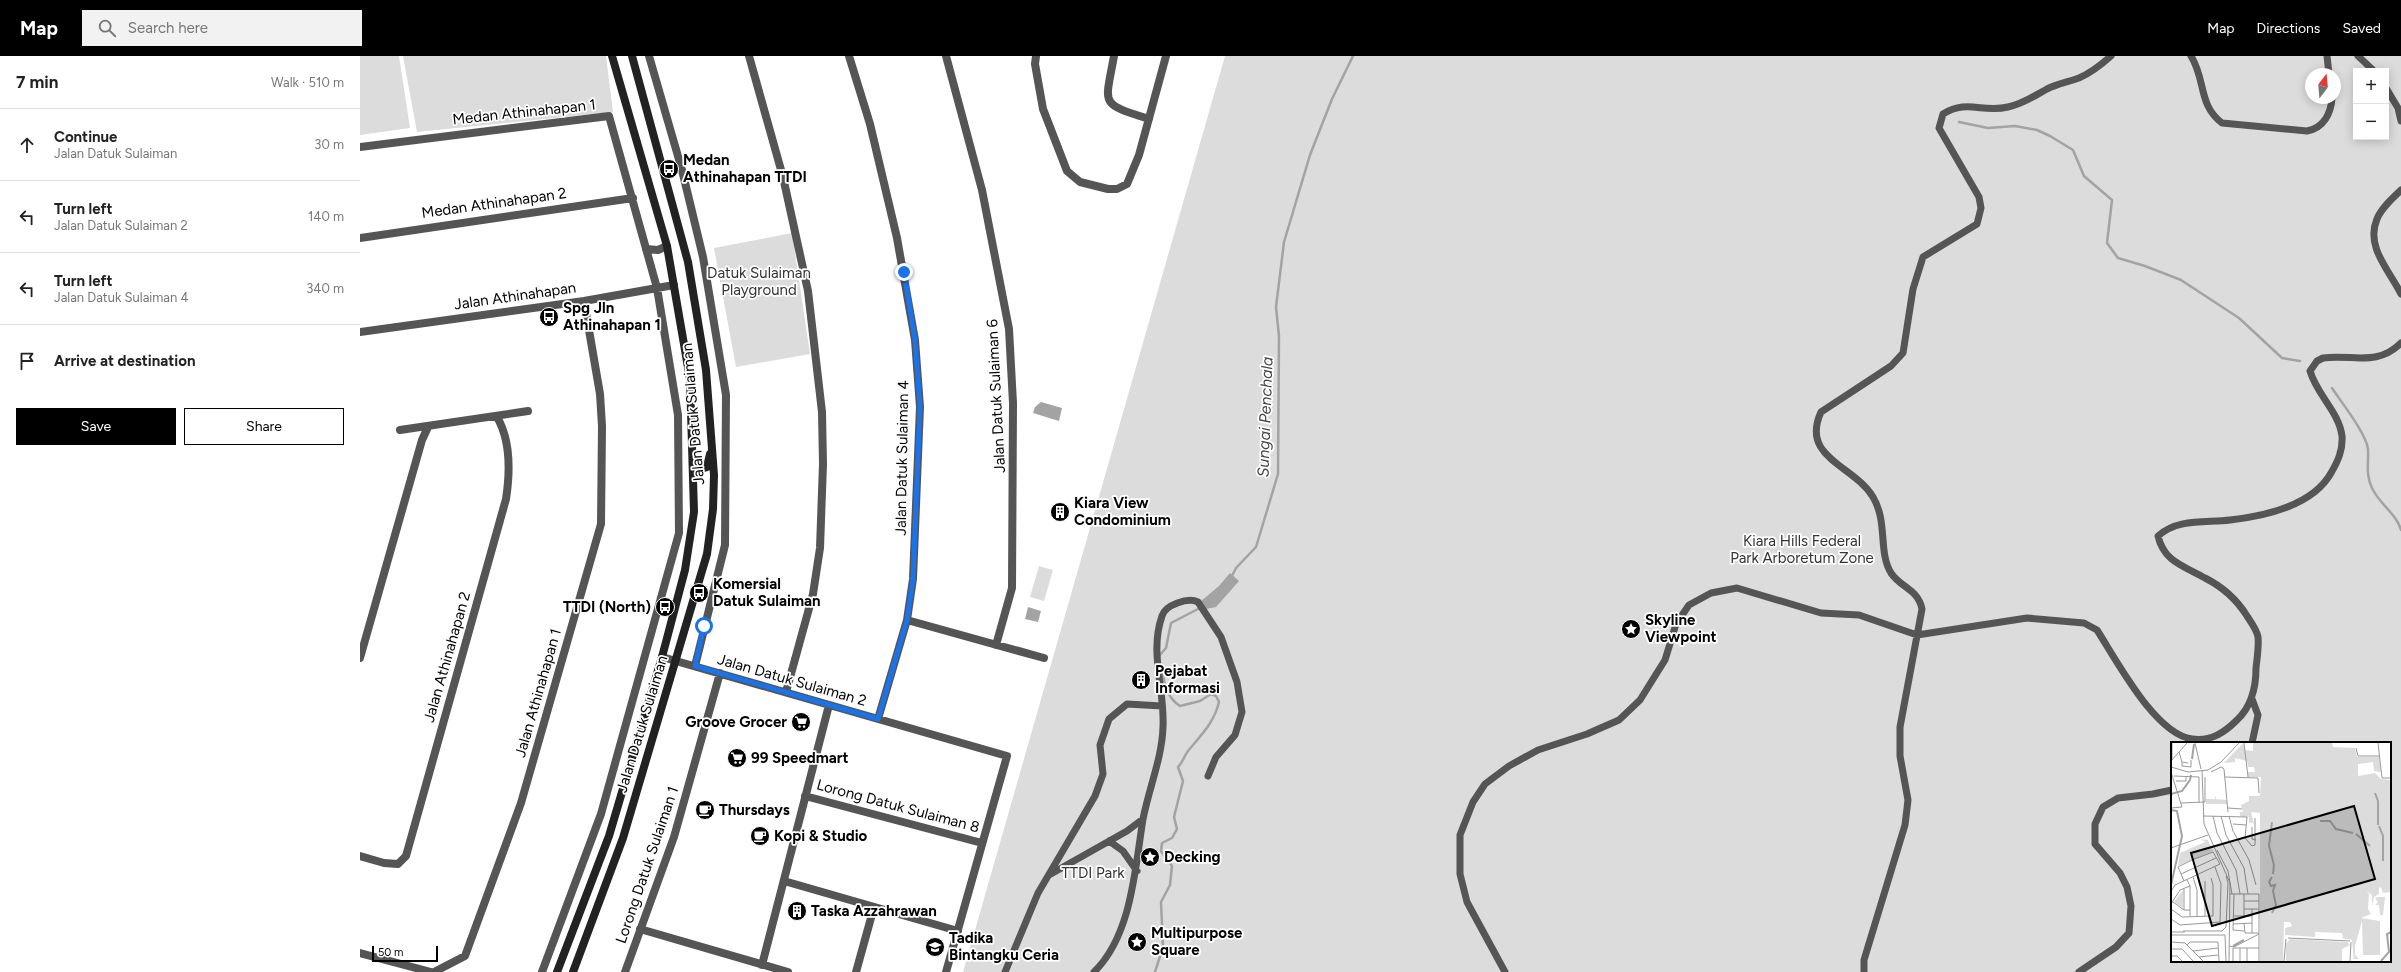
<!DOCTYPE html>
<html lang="en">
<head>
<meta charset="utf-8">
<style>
  :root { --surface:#fff; --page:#f2f2f2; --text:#222; --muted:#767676; --line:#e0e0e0; --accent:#000 }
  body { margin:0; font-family:Figtree,sans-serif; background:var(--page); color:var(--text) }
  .controls { position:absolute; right:12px; top:12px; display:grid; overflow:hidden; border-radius:0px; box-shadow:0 2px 10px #0003 }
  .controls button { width:36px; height:36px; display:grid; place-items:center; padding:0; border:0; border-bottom:1px solid var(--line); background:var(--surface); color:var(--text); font:20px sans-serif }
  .compass { position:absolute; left:1945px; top:12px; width:36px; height:36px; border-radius:50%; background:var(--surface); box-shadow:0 2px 10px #0003; rotate:16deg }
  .scale { position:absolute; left:12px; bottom:10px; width:66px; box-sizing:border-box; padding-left:4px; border:2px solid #000; border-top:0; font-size:11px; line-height:14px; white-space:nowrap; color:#000; -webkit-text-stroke:3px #fff; paint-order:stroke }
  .stop { position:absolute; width:12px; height:12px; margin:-9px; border:3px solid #1a73e8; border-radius:50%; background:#fff }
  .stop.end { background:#1a73e8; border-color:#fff; box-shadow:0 1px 4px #0008 }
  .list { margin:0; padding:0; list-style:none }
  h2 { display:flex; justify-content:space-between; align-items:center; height:52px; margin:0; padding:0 16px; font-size:17px }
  h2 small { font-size:13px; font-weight:400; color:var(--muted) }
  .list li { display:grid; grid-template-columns:26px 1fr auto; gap:12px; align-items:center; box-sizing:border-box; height:72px; padding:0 16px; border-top:1px solid var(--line) }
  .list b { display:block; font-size:15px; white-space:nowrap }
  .list p { margin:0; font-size:13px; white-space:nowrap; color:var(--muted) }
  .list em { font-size:13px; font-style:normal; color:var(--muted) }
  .actions { display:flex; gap:8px; padding:12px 16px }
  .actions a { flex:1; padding:9px 0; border:1px solid var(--accent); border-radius:0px; text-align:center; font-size:14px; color:var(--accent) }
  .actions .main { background:var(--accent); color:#fff }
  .icon { flex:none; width:22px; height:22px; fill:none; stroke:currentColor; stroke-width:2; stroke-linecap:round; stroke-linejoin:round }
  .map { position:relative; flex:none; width:2041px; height:916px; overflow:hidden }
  header { display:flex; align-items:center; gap:24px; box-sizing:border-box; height:56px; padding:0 20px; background:var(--accent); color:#fff }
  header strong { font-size:19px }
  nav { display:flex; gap:22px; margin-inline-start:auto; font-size:14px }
  .search { width:280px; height:36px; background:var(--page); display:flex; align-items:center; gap:10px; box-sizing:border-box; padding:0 14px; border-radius:0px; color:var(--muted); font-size:15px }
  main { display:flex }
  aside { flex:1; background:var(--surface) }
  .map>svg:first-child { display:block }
</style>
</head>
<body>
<header>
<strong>Map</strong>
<div class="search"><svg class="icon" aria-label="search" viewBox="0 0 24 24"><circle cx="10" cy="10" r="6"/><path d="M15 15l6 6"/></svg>Search here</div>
<nav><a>Map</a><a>Directions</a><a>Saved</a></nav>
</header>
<main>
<aside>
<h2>7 min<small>Walk · 510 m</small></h2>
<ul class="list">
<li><svg class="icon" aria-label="ahead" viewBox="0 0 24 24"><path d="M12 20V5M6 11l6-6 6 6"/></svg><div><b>Continue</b><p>Jalan Datuk Sulaiman</p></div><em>30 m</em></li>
<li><svg class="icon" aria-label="left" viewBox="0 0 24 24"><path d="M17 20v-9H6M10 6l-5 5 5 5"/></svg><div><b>Turn left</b><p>Jalan Datuk Sulaiman 2</p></div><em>140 m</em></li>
<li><svg class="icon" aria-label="left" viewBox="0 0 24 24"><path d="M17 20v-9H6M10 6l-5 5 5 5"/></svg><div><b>Turn left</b><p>Jalan Datuk Sulaiman 4</p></div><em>340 m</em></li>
<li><svg class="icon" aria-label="arrive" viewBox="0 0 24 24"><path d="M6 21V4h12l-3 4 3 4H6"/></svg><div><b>Arrive at destination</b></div></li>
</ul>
<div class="actions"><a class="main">Save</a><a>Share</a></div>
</aside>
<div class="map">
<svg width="2041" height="916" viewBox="0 0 2041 916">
  <rect width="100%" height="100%" fill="#fff"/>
  <path fill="#dcdcdc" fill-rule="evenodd" d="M0,0H39L50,72L0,79Z
    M43,0H246L253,56L57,76Z
    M865,0H2041V916H603ZM1996,15H2026V81H1996ZM1951,18H1975V42H1951ZM1812,687H2030V905H1812Z
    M432,177L450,298L376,311L354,192Z
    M679,510L693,514L684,545L670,541Z"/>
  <path fill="#a3a3a3" d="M681,346L702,352L699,365L673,357L675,351Z
    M870,517L879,525L856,551L846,553L841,545L859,530Z
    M668,551L681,555L678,566L665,563Z"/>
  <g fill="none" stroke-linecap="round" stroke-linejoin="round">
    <path stroke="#a3a3a3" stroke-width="2.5" d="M1599,66L1628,72L1655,70L1677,74L1690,80L1713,94L1724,120L1752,144L1747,187L1758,202L1785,210L1821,224L1879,262L1922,302L1940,305
      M1972,332C1981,346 2006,377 2008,393C2009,407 2005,417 2012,432C2020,449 2036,457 2041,474
      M871,522L876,512L896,491L918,418L919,280L916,251L924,186L950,99L972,43L993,0
      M799,600L806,592L811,567L840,552
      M795,916L803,891L801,846L810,829L812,810L801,795L802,787L812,782L817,773L814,761L823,725L818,711C823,706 824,700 828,695C841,679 854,667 859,646L856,640L851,638L840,645L820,650C807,642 804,627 802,613"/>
    <path stroke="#555" stroke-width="7" d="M1831,0C1846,24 1838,49 1862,67L1947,75C1964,72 1971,57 1972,42
      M1967,0L1969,18
      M1998,0L2014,15
      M2026,32L2038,52L2041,65
      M2041,134C2033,142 2021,152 2017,163C2005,191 2030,215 2041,238
      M1892,687L1898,659L1892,643
      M749,785L763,795L777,815
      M689,819L767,775L783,763
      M645,916L678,837L735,740L743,718L740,689L749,663L767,648L802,650
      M734,916C772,879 775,812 783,763C789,732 802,702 803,671C805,633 789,597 802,560C805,549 828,541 838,546L861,581L877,626L882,656L875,679L856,701L848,720
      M1145,916L1107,846L1100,818V779L1113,746L1125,728L1149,710L1178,694L1227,678L1259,664L1280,644L1305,604L1316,568L1329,549L1351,537L1377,532L1461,557L1499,559L1557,579L1667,562L1724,567L1737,574C1757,605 1795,678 1832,683C1851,686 1865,676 1877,664C1892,650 1896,631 1896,612C1897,602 1899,591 1898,581C1897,574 1891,566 1887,560C1877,544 1863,531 1845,522C1824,510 1804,506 1798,480C1818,462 1846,467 1870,464C1905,460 1953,449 1971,417C1978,405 1983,394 1982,380C1979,356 1957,339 1950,315L1957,305L1963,302C1993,298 2017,311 2041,287
      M1504,916V904L1545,769L1548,744L1540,700V671L1562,553C1558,533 1541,532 1531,517C1518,496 1528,466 1513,441C1494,409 1440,402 1461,356L1531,310L1543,297L1553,233L1563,201L1617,168L1621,152L1619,141L1579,72L1583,58C1607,43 1622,57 1648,51C1663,48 1674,40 1687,33C1697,28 1708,26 1719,22C1731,17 1741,9 1751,0
      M1719,916L1756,891L1769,877L1771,850L1767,831L1760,817L1735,788V768L1743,751L1758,742L1793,738L1812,734"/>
    <path stroke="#555" stroke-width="8" d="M289,0L322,114L343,201L366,339L365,489L335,610
      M389,0L423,121L448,235L462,356L463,408L460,492L453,538L426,636
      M489,0L510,68L537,182L555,284L560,351L553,523L547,564L518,663
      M586,0L622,134L649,273L653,347L652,532L636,589
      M676,0L675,8L683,53L707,115L720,126L748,133H757L767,128L779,99L806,0
      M754,0C745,50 739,47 789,63
      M0,91L249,60L297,232L318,359L319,477L241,758L182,916
      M0,182L273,142
      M286,193L298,194L307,190
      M0,276L224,245L314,229
      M40,374L168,355
      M547,564L684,602
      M302,601L647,700L586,916
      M0,602L62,384L68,371
      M445,740L622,787
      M0,800L24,807L38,808L46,800L146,443C150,417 151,385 137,361
      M424,825L598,875
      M280,873L428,916
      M0,897L71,916
      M402,909L469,649
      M74,916L105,900L161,747L241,468L242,370L240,338L224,245
      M265,916L314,781L360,617
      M496,916L514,851"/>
    <path stroke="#222" stroke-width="8" d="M333,403L343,412L347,411L350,398
      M197,916L249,780L302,601L325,514L334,456L330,323L307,190L252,0
      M213,916L263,782L347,498L353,453L354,419L346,314L328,206L272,0"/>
  </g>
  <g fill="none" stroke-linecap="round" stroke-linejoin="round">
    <path stroke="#1a73e8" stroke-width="5" d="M344,570L335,610L518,663L547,564L553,523L560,350L555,284L544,216"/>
  </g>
  <defs>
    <g id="bus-disc" transform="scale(1)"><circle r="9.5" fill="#000" stroke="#fff"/><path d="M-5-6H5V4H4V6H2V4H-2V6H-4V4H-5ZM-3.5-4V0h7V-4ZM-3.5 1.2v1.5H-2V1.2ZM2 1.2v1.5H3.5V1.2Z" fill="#fff"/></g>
    <g id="building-disc" transform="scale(1)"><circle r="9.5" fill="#000" stroke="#fff"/><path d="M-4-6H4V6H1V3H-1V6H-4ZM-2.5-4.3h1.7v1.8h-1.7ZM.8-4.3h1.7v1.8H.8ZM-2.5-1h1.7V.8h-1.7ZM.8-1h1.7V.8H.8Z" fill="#fff"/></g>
    <g id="sight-disc" transform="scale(1)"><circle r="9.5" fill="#000" stroke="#fff"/><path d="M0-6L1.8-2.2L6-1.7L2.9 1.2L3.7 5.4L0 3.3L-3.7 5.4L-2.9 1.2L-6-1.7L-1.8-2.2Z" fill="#fff"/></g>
    <g id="supermarket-disc" transform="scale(1)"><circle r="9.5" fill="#000" stroke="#fff"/><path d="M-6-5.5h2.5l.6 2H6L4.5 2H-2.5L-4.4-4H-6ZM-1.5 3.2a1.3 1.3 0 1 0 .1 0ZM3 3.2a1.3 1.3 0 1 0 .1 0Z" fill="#fff"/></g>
    <g id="cafe-disc" transform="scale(1)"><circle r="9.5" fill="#000" stroke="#fff"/><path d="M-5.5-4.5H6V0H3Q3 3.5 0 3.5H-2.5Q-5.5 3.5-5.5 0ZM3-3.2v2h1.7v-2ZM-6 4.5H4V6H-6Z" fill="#fff"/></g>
    <g id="school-disc" transform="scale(1)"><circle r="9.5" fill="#000" stroke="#fff"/><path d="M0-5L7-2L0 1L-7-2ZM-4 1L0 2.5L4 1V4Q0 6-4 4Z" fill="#fff"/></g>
  </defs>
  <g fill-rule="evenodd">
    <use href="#bus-disc" x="309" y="113"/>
    <use href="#bus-disc" x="189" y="261"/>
    <use href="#building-disc" x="700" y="456"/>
    <use href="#bus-disc" x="339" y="537"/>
    <use href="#bus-disc" x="305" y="551"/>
    <use href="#sight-disc" x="1271" y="573"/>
    <use href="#building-disc" x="781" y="624"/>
    <use href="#supermarket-disc" x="441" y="666"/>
    <use href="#supermarket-disc" x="377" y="702"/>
    <use href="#cafe-disc" x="345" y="754"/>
    <use href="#cafe-disc" x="400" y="780"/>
    <use href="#sight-disc" x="790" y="801"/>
    <use href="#building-disc" x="437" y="855"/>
    <use href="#sight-disc" x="777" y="886"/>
    <use href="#school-disc" x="575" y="891"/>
  </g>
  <g text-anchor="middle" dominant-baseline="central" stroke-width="3.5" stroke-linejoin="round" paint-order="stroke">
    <g font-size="15" fill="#000" stroke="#fff">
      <text transform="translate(164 56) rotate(-6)">Medan Athinahapan 1</text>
      <text transform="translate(134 147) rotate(-8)">Medan Athinahapan 2</text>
      <text transform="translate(155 240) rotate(-8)">Jalan Athinahapan</text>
      <text transform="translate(636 340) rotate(-93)">Jalan Datuk Sulaiman 6</text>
      <text transform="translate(333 358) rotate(-95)">Jalan Datuk Sulaiman</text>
      <text transform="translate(542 402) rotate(-89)">Jalan Datuk Sulaiman 4</text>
      <text transform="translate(87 601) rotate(-74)">Jalan Athinahapan 2</text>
      <text transform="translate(432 624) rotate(16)">Jalan Datuk Sulaiman 2</text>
      <text transform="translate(178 637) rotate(-74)">Jalan Athinahapan 1</text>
      <text transform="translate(282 668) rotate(-73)">Jalan Datuk Sulaiman</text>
      <text transform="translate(538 750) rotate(15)">Lorong Datuk Sulaiman 8</text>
      <text transform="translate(287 809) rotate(-71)">Lorong Datuk Sulaiman 1</text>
    </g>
    <g font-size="15" font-weight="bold" fill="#000" stroke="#fff" text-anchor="start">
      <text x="323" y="104">Medan<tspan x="323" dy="17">Athinahapan TTDI</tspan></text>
      <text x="203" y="252">Spg Jln<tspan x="203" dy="17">Athinahapan 1</tspan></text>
      <text x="714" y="447">Kiara View<tspan x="714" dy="17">Condominium</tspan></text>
      <text x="353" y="528">Komersial<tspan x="353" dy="17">Datuk Sulaiman</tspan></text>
      <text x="291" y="551" text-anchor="end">TTDI (North)</text>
      <text x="1285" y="564">Skyline<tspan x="1285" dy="17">Viewpoint</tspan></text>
      <text x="795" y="615">Pejabat<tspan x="795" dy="17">Informasi</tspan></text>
      <text x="427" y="666" text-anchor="end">Groove Grocer</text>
      <text x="391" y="702">99 Speedmart</text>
      <text x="359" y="754">Thursdays</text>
      <text x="414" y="780">Kopi &amp; Studio</text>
      <text x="804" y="801">Decking</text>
      <text x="451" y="855">Taska Azzahrawan</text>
      <text x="791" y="877">Multipurpose<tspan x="791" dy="17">Square</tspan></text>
      <text x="589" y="882">Tadika<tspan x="589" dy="17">Bintangku Ceria</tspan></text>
    </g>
    <g font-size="15" fill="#333" stroke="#fff">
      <text x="399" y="217">Datuk Sulaiman<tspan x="399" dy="17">Playground</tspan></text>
      <text x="1442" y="485">Kiara Hills Federal<tspan x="1442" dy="17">Park Arboretum Zone</tspan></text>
      <text x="733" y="817">TTDI Park</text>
    </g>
    <g font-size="16" font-style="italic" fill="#444" stroke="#fff">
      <text transform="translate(905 361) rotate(-88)">Sungai Penchala</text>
    </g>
  </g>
  <g transform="translate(1811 686)">
    <rect width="220" height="220" fill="#fff"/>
    <path d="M72,1L74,8L82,9V1H161L162,5L184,6L186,15H208L210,30L203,29L202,20L187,22V34L204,31L210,37L220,38V150L212,151L210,145L208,146V152L203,155L201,165V153L195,149L198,152L197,167L200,172L190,176L209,179V213H192L191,179L184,204V213L188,217H183V219L181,198L170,196L172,195L171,191L144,190V195L114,193V186L121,184L119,180H113L112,219H89V71L80,70L83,82L79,80L78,83V75L69,74V70H72L70,63L78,59V54H89L90,35H77V30H84L83,25H77L76,19L64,16V20L53,21ZM44,53L45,57L56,58V62H35V57H44ZM30,97L37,98L42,109L7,124L9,111L34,100ZM12,148V166L3,160ZM207,155H214L212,173H209L208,163H204L207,160L204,156ZM119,197L176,200L179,203L171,207V219H115V202Z" fill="#dcdcdc"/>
    <path fill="none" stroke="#a3a3a3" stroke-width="2" d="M21,17L23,2M204,51L207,59V83M0,52L11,49L19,38L20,33M0,68L6,69L11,94L0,143M149,79H159L165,87L182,91M101,80L98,104L103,123L102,132M208,84L212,94V119M185,92L199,104M101,135L98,140L100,144L104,143L102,149L105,163L101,171M62,204L73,198M210,219L218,210L216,192L220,190"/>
    <path fill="none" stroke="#999" stroke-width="1" d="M24,1L30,27M73,1L77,35M207,1L211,36H220M185,6L187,14H209M8,10L11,20L17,21M1,18V1M0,19L16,1M11,20V24L20,25V18M0,25L17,30L37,28L50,20L68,1M31,28L33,82L59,141L58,219M0,30L11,65L0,66M40,30L50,25L53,27L57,70M3,34L28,35V61M54,35L87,36L88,51M5,39H15V34M10,61L34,60V35M57,66L71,67M32,74L76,75L74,96L81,104L84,103V76M42,74L46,91L65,128L69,152M50,74L55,93L73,126L77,152M58,74L62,89L78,118L85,143M62,82L75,83M81,85V97L85,98M0,106L37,93M46,108L57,129L61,152M10,132L45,116M22,135L26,148V174M16,138L19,144V174M13,139L7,125L21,118L42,110L49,122M0,149L4,143L49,122M59,152H88V219M63,152L62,188L73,189M73,152V174M73,159H88M2,160L13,168H19M0,162L9,148L19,144M0,167L11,175L42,174V143L40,136M73,167H88M81,167V191M13,168V147M34,174V139M63,174H81M0,177L9,183L49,180L50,142L44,125M73,181L74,191H88M62,182L81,181M12,189H51L55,185L57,141L55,134M0,190H14M0,193H54L55,219M117,196L179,199M0,200L14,201L32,219M16,203L19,200H47L48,219M58,204L63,205L88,192M69,206V219M0,207H11L22,219M22,209L47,206M0,214H6L11,219M28,215L47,213M62,219V206H88M76,219V206M113,219L115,197M179,219L180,200"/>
    <path fill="#000" fill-opacity="0.15" stroke="#000" stroke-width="2" d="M183,64L204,137L41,184L20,111Z"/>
    <rect width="220" height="220" fill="none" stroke="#000" stroke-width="2"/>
  </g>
</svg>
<div class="controls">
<button>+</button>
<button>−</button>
</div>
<svg class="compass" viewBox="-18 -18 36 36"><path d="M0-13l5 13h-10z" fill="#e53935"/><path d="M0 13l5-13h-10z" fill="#767676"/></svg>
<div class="scale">50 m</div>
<div class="stop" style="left:344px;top:570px"></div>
<div class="stop end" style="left:544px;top:216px"></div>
</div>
</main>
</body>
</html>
